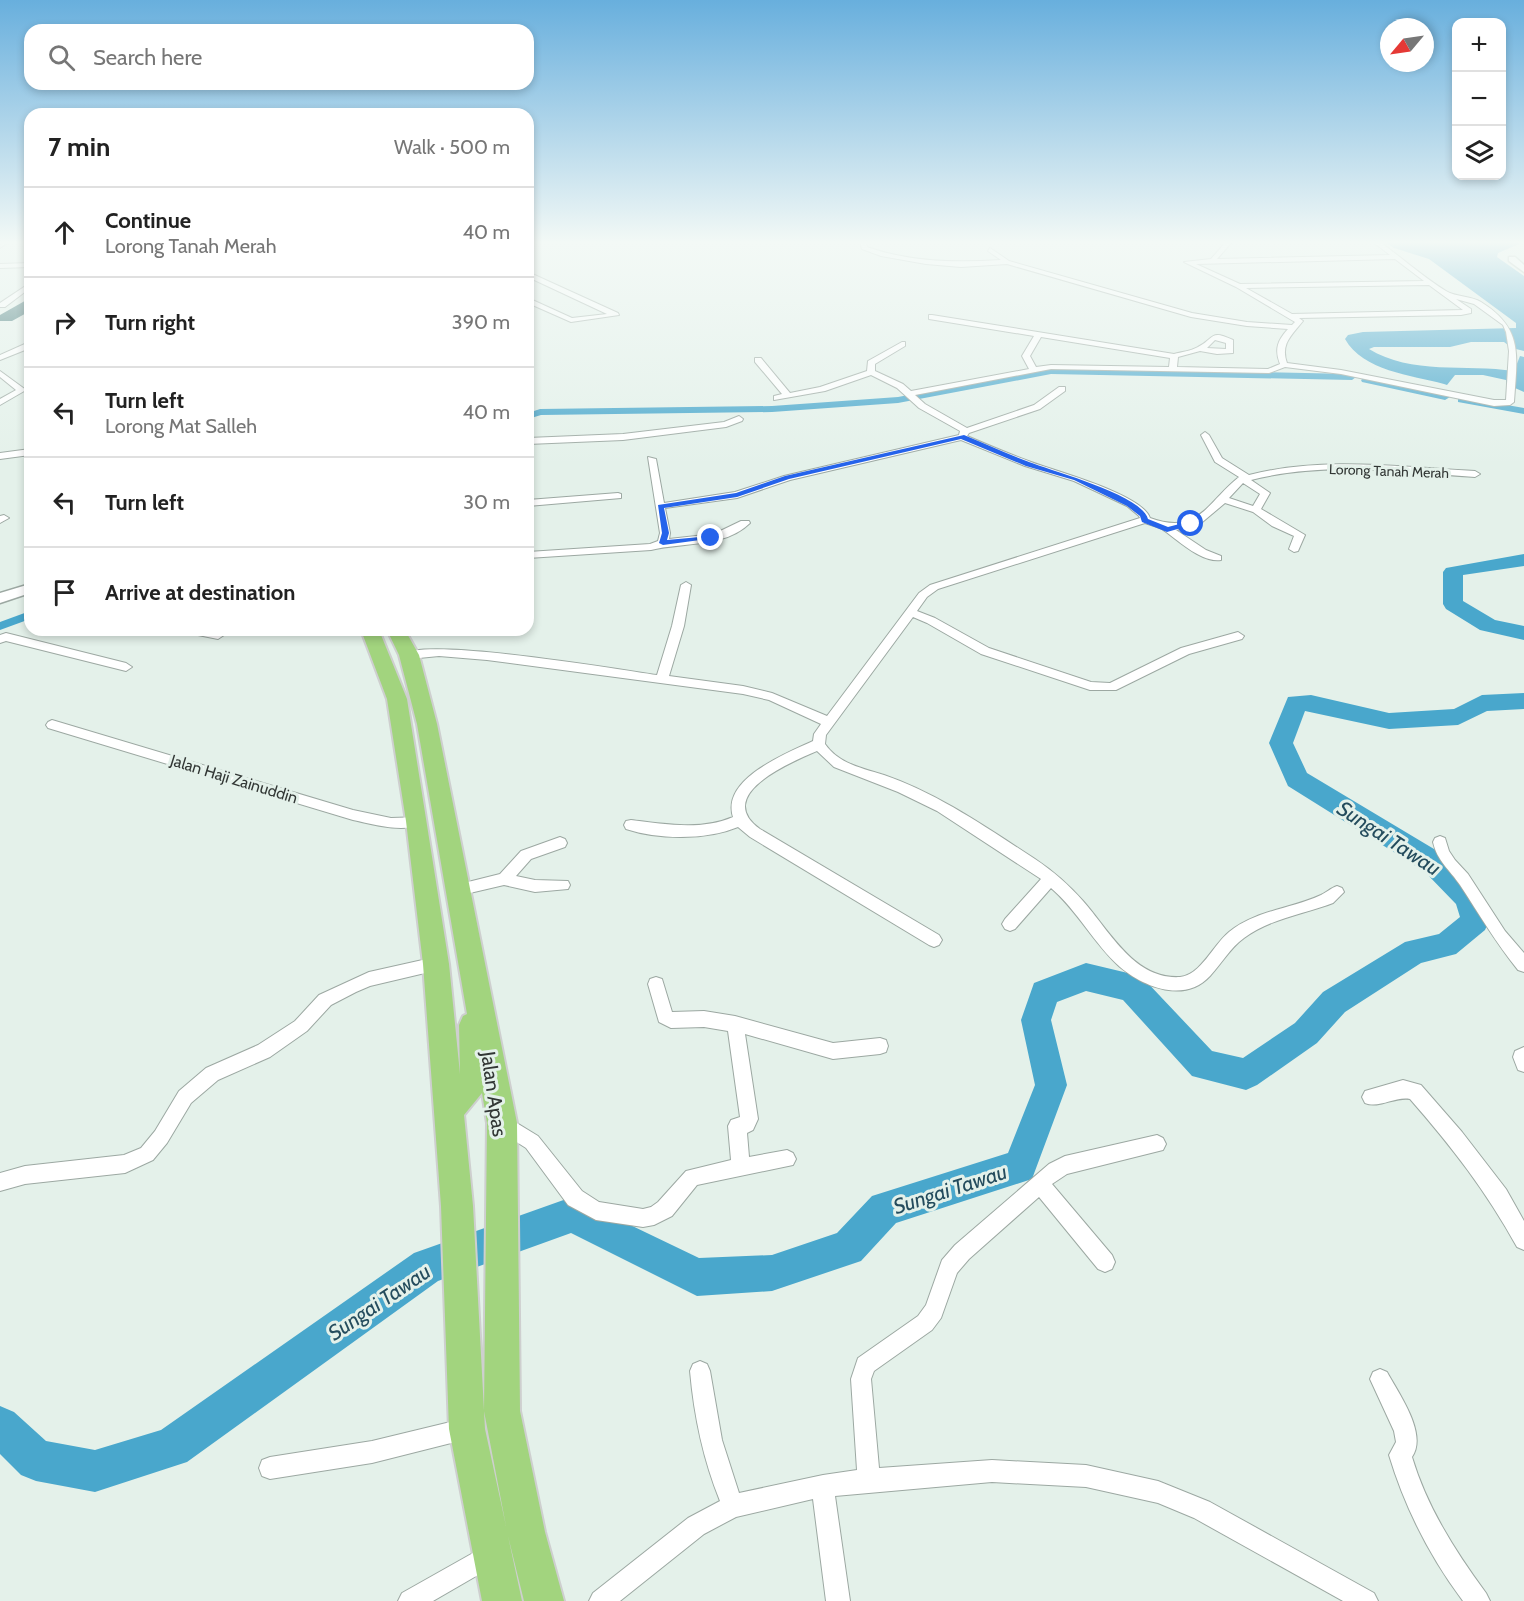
<!DOCTYPE html>
<html lang="en">
<head>
<meta charset="utf-8">
<style>
  :root { --surface:#fff; --page:#f6f6f6; --text:#222; --muted:#767676; --line:#e0e0e0 }
  body { margin:0; font-family:Cabin,sans-serif; background:var(--page); color:var(--text) }
  .controls { position:absolute; right:18px; top:18px; display:grid; overflow:hidden; border-radius:12px; box-shadow:0 3px 9px #0003 }
  .controls button { width:54px; height:54px; display:grid; place-items:center; padding:0; border:0; border-bottom:2px solid var(--line); background:var(--surface); color:var(--text); font:30px sans-serif }
  .compass { position:absolute; left:1380px; top:18px; width:54px; height:54px; border-radius:50%; background:var(--surface); box-shadow:0 3px 9px #0003; rotate:241deg }
  .stop { position:absolute; width:18px; height:18px; margin:-14px; border:4px solid #2563eb; border-radius:50%; background:#fff }
  .stop.end { background:#2563eb; border-color:#fff; box-shadow:0 2px 6px #0008 }
  .list { margin:0; padding:0; list-style:none }
  h2 { display:flex; justify-content:space-between; align-items:center; height:78px; margin:0; padding:0 24px; font-size:26px }
  h2 small { font-size:20px; font-weight:400; color:var(--muted) }
  .list li { display:grid; grid-template-columns:39px 1fr auto; gap:18px; align-items:center; box-sizing:border-box; height:90px; padding:0 24px; border-top:2px solid var(--line) }
  .list b { display:block; font-size:22px; white-space:nowrap }
  .list p { margin:0; font-size:20px; white-space:nowrap; color:var(--muted) }
  .list em { font-size:20px; font-style:normal; color:var(--muted) }
  .icon { flex:none; width:33px; height:33px; fill:none; stroke:currentColor; stroke-width:2; stroke-linecap:round; stroke-linejoin:round }
  .map { position:relative; flex:none; width:1524px; height:1601px; overflow:hidden }
  .search { position:absolute; background:var(--surface); box-shadow:0 3px 9px #0003; left:24px; top:24px; width:510px; height:66px; display:flex; align-items:center; gap:15px; box-sizing:border-box; padding:0 21px; border-radius:18px; color:var(--muted); font-size:22px }
  .panel { position:absolute; background:var(--surface); box-shadow:0 3px 9px #0003; left:24px; top:108px; width:510px; height:528px; border-radius:18px }
  .map>svg:first-child { display:block }
</style>
</head>
<body>
<div class="map">
<svg width="1524" height="1601" viewBox="0 0 1524 1601">
  <rect width="100%" height="100%" fill="#e4f1ea"/>
  <path fill="#49a7cc" d="M1385,242H1518L1519,244L1498,253L1497,257L1524,276V351L1512,348L1504,342H1471L1450,347H1374L1369,349C1411,375 1466,364 1514,371L1520,356L1524,357V392L1506,384V380L1483,375H1455L1447,385L1444,384C1411,375 1363,371 1345,339L1348,335L1363,332L1516,328V323L1429,259L1394,248Z"/>
  <g fill="none" stroke-linecap="round" stroke-linejoin="round">
    <path fill="#49a7cc" fill-rule="evenodd" d="M1051,368L1352,374L1356,377L1352,380L1051,374L898,403L772,412L541,415L528,419V413L540,409L772,406L898,397Z
      M1365,377L1445,394L1450,397L1445,400L1362,382L1361,380Z
      M1461,397L1524,408V414L1458,402V398Z
      M30,611V619L0,630V622Z"/>
    <path fill="#49a7cc" fill-rule="evenodd" d="M1524,554V566L1463,575V601L1495,620L1524,626V640L1480,630L1446,609L1443,604V572L1446,568Z
      M1524,693V709L1487,711L1458,725L1389,729L1305,711L1293,743L1307,773L1444,855L1478,890L1489,921L1485,930L1456,954L1421,963L1345,1012L1317,1043L1257,1085L1246,1090L1192,1076L1123,1000L1086,991L1057,1002L1051,1020L1067,1085L1032,1179L896,1223L861,1261L772,1291L697,1296L571,1233L438,1281L187,1462L95,1492L36,1481L21,1475L0,1454V1406L14,1412L46,1441L95,1450L161,1430L414,1253L572,1197L699,1258L772,1255L837,1233L872,1196L1008,1153L1035,1085L1021,1020L1034,983L1086,963L1132,974L1143,978L1212,1051L1243,1058L1295,1023L1323,992L1405,942L1439,934L1460,917L1456,904L1424,871L1288,786L1269,743L1288,697L1311,695L1389,713L1454,709L1482,695Z"/>
  </g>
  <path fill="#286566" d="M30,298V311L12,321H0V315Z"/>
  <g fill="none" stroke-linecap="round" stroke-linejoin="round">
    <g stroke="#9ca8a2" stroke-width="2">
      <path id="minor" d="M1,242H8L0,248Z
        M860,242H866L867,247C910,262 955,263 1001,260L988,251L990,248L1009,261L1192,313L1247,322L1292,325L1295,322L1236,287L1184,262L1211,259L1226,242H1232L1217,259L1390,255L1373,242H1380C1402,258 1423,277 1446,291C1456,297 1471,296 1481,302C1524,329 1517,355 1514,402L1510,405L1494,406L1341,374L1285,367L1269,373L1051,369L915,395L925,404L967,428L1034,405L1059,387H1065V391L1040,409L969,433L967,436C988,445 1009,454 1031,462C1055,471 1142,494 1150,518C1199,536 1207,502 1239,477L1215,462L1201,435L1205,432L1209,435L1222,458L1249,475C1323,456 1399,467 1475,471L1480,474L1475,477C1400,472 1325,461 1251,480L1270,493L1261,509L1305,535L1298,551L1294,552L1289,549L1294,536L1272,526L1253,512L1225,503L1200,524L1176,530L1206,550L1221,556V560C1201,563 1178,540 1162,529C1158,527 1150,525 1145,523L938,589L927,597L917,611L935,618L989,648L1091,682L1110,683L1181,648L1238,632L1244,636L1242,639L1189,654L1116,690H1090L981,654L927,623L913,617L826,735L825,744C839,764 862,768 884,775C939,794 987,828 1035,859C1053,871 1069,885 1083,901C1109,930 1134,980 1180,977C1201,975 1213,945 1229,932C1256,910 1291,909 1321,895C1327,892 1331,888 1337,886L1342,888L1344,892L1333,903C1304,914 1269,919 1244,938C1230,948 1222,963 1210,976C1185,1003 1145,988 1120,967C1094,944 1078,911 1051,888L1015,929L1010,931L1005,929L1002,924L1005,919L1041,879L937,811L898,792L834,767L817,751C789,763 713,795 760,829L939,935L942,940L939,945L934,947L929,945L750,837L738,827C707,840 659,840 626,829L624,825L626,821L631,820C665,824 700,831 733,817C721,779 785,754 813,741L814,734L821,724L769,700L743,694L487,660L439,656L409,659L403,655C421,636 621,670 657,675L672,626L681,585L686,582L691,585L684,626L669,676L743,686L772,693L827,716L919,593L930,585L1140,518L1139,516L1127,506L1074,481L1025,466L961,440L790,480L737,498L665,508L670,533L669,539L714,534L741,521H749L750,523C725,548 682,542 651,550L528,558V552L650,544L658,541L660,533L648,457L656,459L664,503L735,492L784,476L959,435L960,431L919,408L897,388L871,375L825,391L774,400V396L782,394L755,362V358H761L790,393L820,387L867,371L868,361L902,342H905V346L875,364V371L903,384L911,391L1029,369L1022,356L1034,336L929,319V315H932L1174,354C1181,352 1191,351 1198,347C1215,338 1210,329 1233,340V353L1217,354L1200,351L1178,357L1177,367L1268,369L1280,364C1274,349 1278,340 1288,329L1247,326L1191,317L1007,264L961,267L926,264L881,256L862,249ZM1395,259L1424,281L1240,284L1196,264ZM1429,285L1463,310L1292,314L1246,288ZM1456,299L1474,304L1503,325L1506,332L1509,351L1506,400H1494L1341,370L1287,363C1280,344 1292,335 1303,321L1299,318L1461,315L1471,313V309ZM1041,337L1170,358L1169,367L1051,365L1036,367L1030,356ZM1215,340L1226,343V349L1207,348ZM1243,483L1260,494L1253,506L1229,498Z
        M30,263V267L0,268V264Z
        M528,272L618,313L619,315L571,322L528,303V298L572,318L607,314L528,277Z
        M30,283V288L5,307H0V303Z
        M27,343H30V348L0,360V355Z
        M0,371L26,390L0,405V399L16,390L0,377Z
        M739,416L743,419L742,421L726,427L623,440L528,444V438L623,434L724,422Z
        M30,449V455L0,459V453Z
        M618,493L621,494V498L528,506V500Z
        M4,515L9,518L0,523V516Z
        M186,630L222,632L224,635L218,639L188,633Z
        M6,633L126,663L132,667L126,671L6,641L0,643V635Z
        M52,720L353,810L391,818L422,817L424,821L422,825C399,832 376,825 353,820L48,728L46,725L48,722Z
        M1440,836L1445,838L1449,851L1455,860L1468,874L1505,931L1524,953V972L1518,970C1496,943 1479,914 1460,885C1450,870 1437,861 1433,842L1435,838Z
        M560,837L565,839L567,843L565,847L531,859L516,876L535,880L568,881L570,885L568,889L535,892L504,885L457,896L452,894L450,890L452,886L500,874L521,851Z
        M436,957L442,959L444,964L442,969L370,986L356,992L331,1005L307,1031L270,1057L218,1080L191,1103L167,1143L153,1160L125,1173L25,1184L0,1191V1173L25,1166L124,1155L141,1148L155,1131L179,1091L206,1068L258,1045L295,1021L319,995L369,972Z
        M656,977L662,979L672,1012L704,1011L735,1016L833,1043L880,1038L886,1040L888,1046L886,1052L880,1054L833,1059L745,1034L758,1119L753,1130L747,1133L749,1157L787,1150L793,1153L796,1159L793,1165L697,1185L672,1216L654,1225L643,1227L596,1220L568,1205L526,1148L496,1129L493,1123L496,1117L502,1114L538,1136L582,1191L599,1202L643,1209L651,1207L658,1202L686,1171L731,1160L728,1126L731,1120L740,1117L728,1031L704,1027L671,1028L659,1022L648,984L650,979Z
        M1524,1047V1072L1518,1070L1513,1057L1515,1051Z
        M1403,1080L1421,1085L1462,1132L1506,1189L1524,1221V1250L1517,1247C1486,1191 1452,1147 1410,1099C1395,1096 1379,1109 1365,1103L1362,1097L1365,1091Z
        M1157,1135L1163,1138L1166,1144L1163,1150L1067,1174L1052,1184L1112,1255L1115,1262L1112,1269L1105,1272L1098,1269L1039,1197L969,1259L957,1273L941,1318L932,1330L874,1371L871,1379L879,1468L992,1460L1086,1465L1158,1481L1210,1502L1374,1593L1378,1601H1343L1194,1518L1158,1503L1086,1487L992,1482L835,1496L850,1601H826L813,1499L736,1517L704,1534L620,1601H589L593,1593L688,1518L720,1501C703,1459 694,1416 690,1371L693,1364L700,1361L707,1364L710,1371L722,1440L739,1493L823,1475L857,1470L851,1379L858,1358L918,1316L926,1305L942,1260L955,1245L1049,1164L1065,1156Z
        M1380,1369L1387,1372C1399,1394 1428,1434 1412,1457C1427,1507 1455,1551 1486,1593L1490,1601H1463C1430,1557 1405,1508 1389,1455L1396,1442L1394,1431L1370,1379L1373,1372Z
        M467,1418L475,1421L478,1429L475,1437L372,1463L270,1479L262,1476L259,1468L262,1460L270,1457L372,1441Z
        M489,1544L497,1548L501,1556L497,1564L433,1601H398L402,1593Z"/>
    </g>
    <g stroke="#9ca8a2" stroke-width="3">
      <path id="tertiary" d="M1509,257H1515L1524,265V272L1509,261Z
        M30,584V593L0,603V593Z"/>
    </g>
    <g stroke="#cecfcf" stroke-width="4">
      <path id="trunk" d="M361,630H379L407,699L449,964L460,1074L459,1025L463,1016L467,1014L417,724L399,655L387,630H405L419,655L437,724L517,1123L520,1411L545,1532L564,1601H524L508,1536L522,1601H482L449,1429L441,1206L423,964L406,821L387,699ZM482,1093L487,1123L484,1411L506,1526L485,1429L473,1206L464,1115Z"/>
    </g>
    <use href="#minor" fill="#fff" fill-rule="evenodd"/>
    <use href="#tertiary" fill="#fff" fill-rule="evenodd"/>
    <use href="#trunk" fill="#a2d47e" fill-rule="evenodd"/>
  </g>
  <linearGradient id="sky" x2="0" y2="1"><stop stop-color="#68afdd"/><stop offset="0.52" stop-color="#f3f9f6"/><stop offset="1" stop-color="#f3f9f6" stop-opacity="0"/></linearGradient>
  <rect width="1524" height="466" fill="url(#sky)"/>
  <path fill="#2563eb" d="M964,435C986,444 1007,454 1029,462C1052,471 1142,495 1148,519L1168,527L1191,521L1195,524L1167,532L1142,522L1140,516L1127,506L1074,480L1026,466L961,439L789,479L737,497L664,508L669,533L667,540L711,536L715,538L663,545L659,543L662,533L658,505L736,493L785,476Z"/>
  <g text-anchor="middle" dominant-baseline="central" stroke-width="6" stroke-linejoin="round" paint-order="stroke">
    <g font-size="14" fill="#323735" stroke="#e4f1ea">
      <text transform="translate(1389 471) rotate(2)">Lorong Tanah Merah</text>
    </g>
    <g font-size="16" fill="#323735" stroke="#e4f1ea">
      <text transform="translate(234 779) rotate(17)">Jalan Haji Zainuddin</text>
    </g>
    <g font-size="20" fill="#323735" stroke="#e4f1ea">
      <text transform="translate(494 1094) rotate(82)">Jalan Apas</text>
    </g>
    <g font-size="21" font-style="italic" fill="#244c5d" stroke="#e4f1ea">
      <text transform="translate(1389 838) rotate(33)">Sungai Tawau</text>
      <text transform="translate(950 1189) rotate(-18)">Sungai Tawau</text>
      <text transform="translate(379 1302) rotate(-34)">Sungai Tawau</text>
    </g>
  </g>
</svg>
<div class="controls">
<button>+</button>
<button>−</button>
<button><svg class="icon" aria-label="layers" viewBox="0 0 24 24"><path d="M12 4l9 5-9 5-9-5zM3 14l9 5 9-5"/></svg></button>
</div>
<svg class="compass" viewBox="-18 -18 36 36"><path d="M0-13l5 13h-10z" fill="#e53935"/><path d="M0 13l5-13h-10z" fill="#767676"/></svg>
<div class="stop" style="left:1191px;top:524px"></div>
<div class="stop end" style="left:711px;top:538px"></div>
<div class="search"><svg class="icon" aria-label="search" viewBox="0 0 24 24"><circle cx="10" cy="10" r="6"/><path d="M15 15l6 6"/></svg>Search here</div>
<section class="panel">
<h2>7 min<small>Walk · 500 m</small></h2>
<ul class="list">
<li><svg class="icon" aria-label="ahead" viewBox="0 0 24 24"><path d="M12 20V5M6 11l6-6 6 6"/></svg><div><b>Continue</b><p>Lorong Tanah Merah</p></div><em>40 m</em></li>
<li><svg class="icon" aria-label="right" viewBox="0 0 24 24"><path d="M7 20v-9h11M14 6l5 5-5 5"/></svg><div><b>Turn right</b></div><em>390 m</em></li>
<li><svg class="icon" aria-label="left" viewBox="0 0 24 24"><path d="M17 20v-9H6M10 6l-5 5 5 5"/></svg><div><b>Turn left</b><p>Lorong Mat Salleh</p></div><em>40 m</em></li>
<li><svg class="icon" aria-label="left" viewBox="0 0 24 24"><path d="M17 20v-9H6M10 6l-5 5 5 5"/></svg><div><b>Turn left</b></div><em>30 m</em></li>
<li><svg class="icon" aria-label="arrive" viewBox="0 0 24 24"><path d="M6 21V4h12l-3 4 3 4H6"/></svg><div><b>Arrive at destination</b></div></li>
</ul>
</section>
</div>
</body>
</html>
